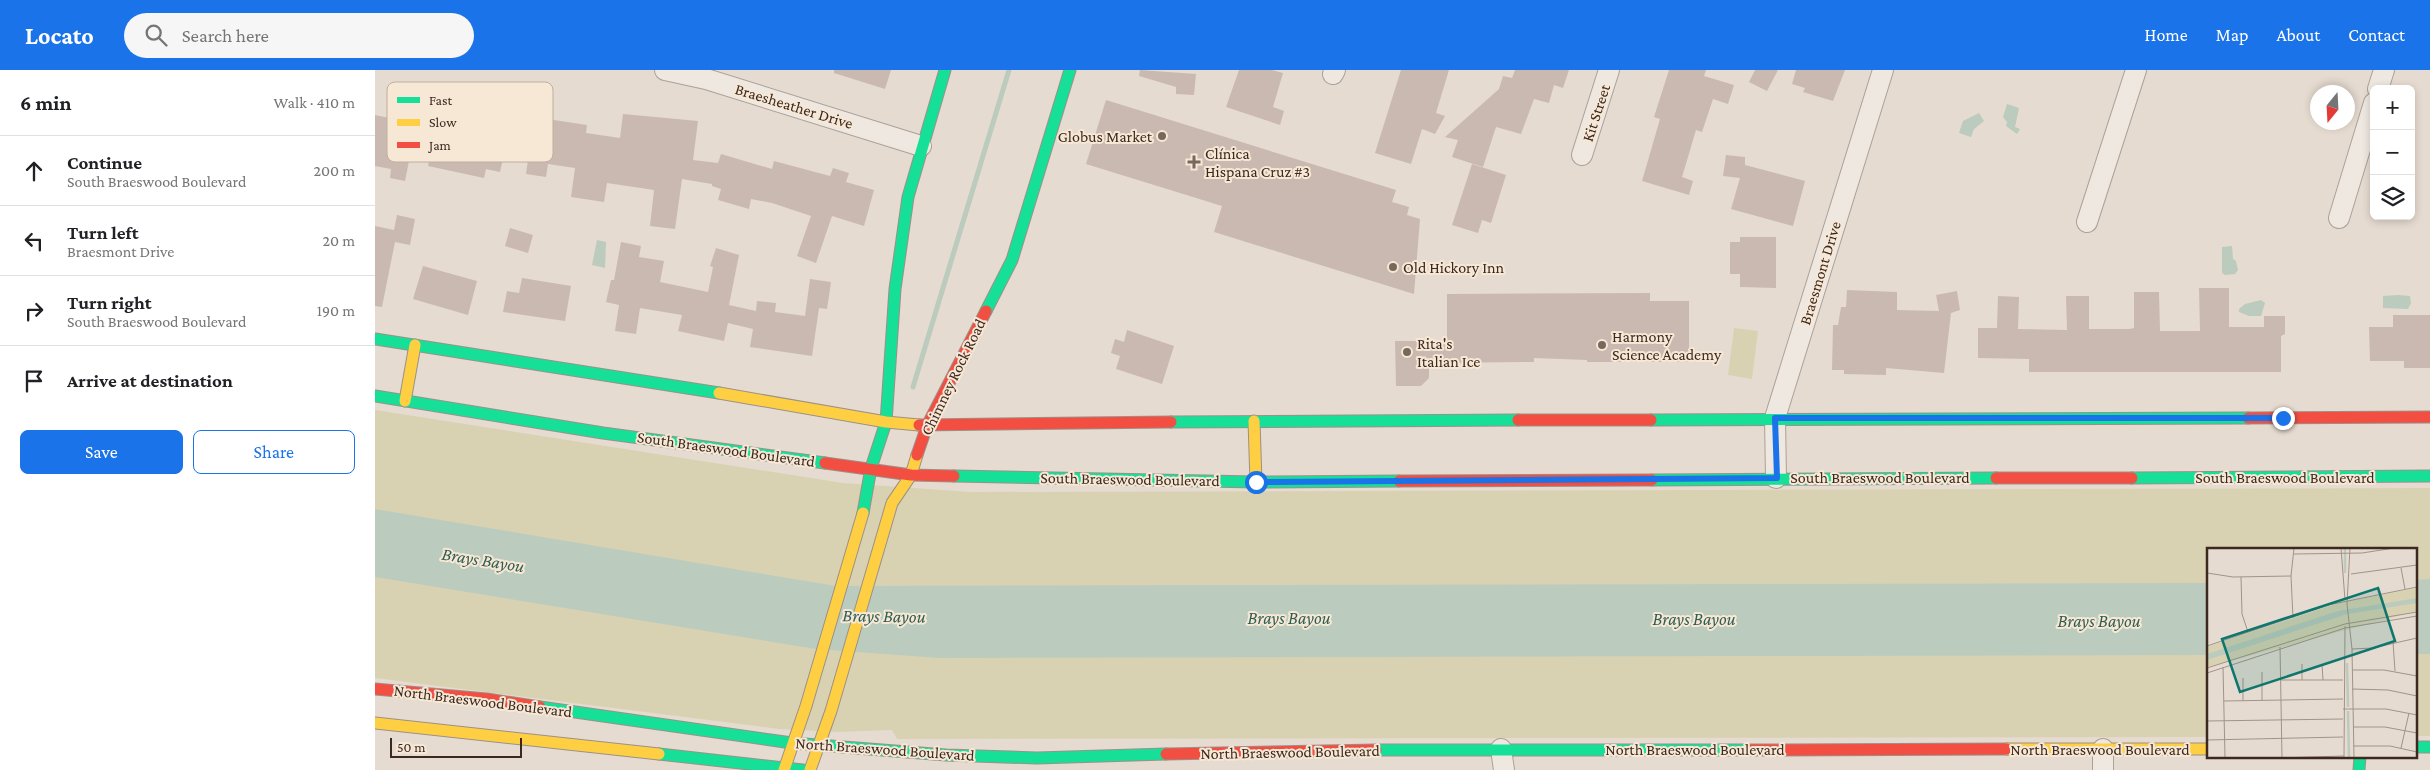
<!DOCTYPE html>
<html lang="en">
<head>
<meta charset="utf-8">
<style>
  :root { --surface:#fff; --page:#f6f6f6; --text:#202124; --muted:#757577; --line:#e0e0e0; --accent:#1a73e8 }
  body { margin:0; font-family:"Crimson Pro",serif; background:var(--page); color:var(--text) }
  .controls { position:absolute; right:15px; top:15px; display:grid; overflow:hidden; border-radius:8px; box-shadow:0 2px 8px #0003 }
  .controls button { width:45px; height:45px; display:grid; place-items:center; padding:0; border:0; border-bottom:1px solid var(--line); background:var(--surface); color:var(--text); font:25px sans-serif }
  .compass { position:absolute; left:1935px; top:15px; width:45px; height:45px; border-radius:50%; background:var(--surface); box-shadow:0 2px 8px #0003; rotate:198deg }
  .scale { position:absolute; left:15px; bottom:12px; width:132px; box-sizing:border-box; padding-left:5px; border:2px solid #3c281f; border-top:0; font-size:14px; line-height:18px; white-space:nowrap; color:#3c281f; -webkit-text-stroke:4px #f7e8d6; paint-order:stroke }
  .stop { position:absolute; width:15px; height:15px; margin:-11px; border:4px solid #1a73e8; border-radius:50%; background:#fff }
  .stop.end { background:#1a73e8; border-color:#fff; box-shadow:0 1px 5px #0008 }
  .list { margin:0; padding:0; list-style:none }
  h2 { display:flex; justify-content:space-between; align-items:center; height:65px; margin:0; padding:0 20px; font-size:21px }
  h2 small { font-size:16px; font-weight:400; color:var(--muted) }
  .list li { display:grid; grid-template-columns:32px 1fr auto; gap:15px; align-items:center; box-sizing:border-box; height:70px; padding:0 20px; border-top:1px solid var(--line) }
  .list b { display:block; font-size:19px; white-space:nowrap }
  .list p { margin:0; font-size:16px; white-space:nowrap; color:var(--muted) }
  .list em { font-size:16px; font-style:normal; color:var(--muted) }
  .actions { display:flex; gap:10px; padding:15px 20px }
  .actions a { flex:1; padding:11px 0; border:1px solid var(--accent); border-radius:8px; text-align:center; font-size:18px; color:var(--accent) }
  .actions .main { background:var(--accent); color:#fff }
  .icon { flex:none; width:28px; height:28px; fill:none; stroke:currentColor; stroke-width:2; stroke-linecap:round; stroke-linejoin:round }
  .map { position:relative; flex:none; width:2055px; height:700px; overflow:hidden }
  header { display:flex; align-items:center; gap:30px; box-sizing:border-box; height:70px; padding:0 25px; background:var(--accent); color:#fff }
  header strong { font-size:24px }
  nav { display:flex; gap:28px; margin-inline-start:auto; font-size:18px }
  .search { width:350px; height:45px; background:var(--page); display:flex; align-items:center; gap:12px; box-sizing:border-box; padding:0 18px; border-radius:28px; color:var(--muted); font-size:19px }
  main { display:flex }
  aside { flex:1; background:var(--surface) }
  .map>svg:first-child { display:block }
</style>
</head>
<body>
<header>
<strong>Locato</strong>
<div class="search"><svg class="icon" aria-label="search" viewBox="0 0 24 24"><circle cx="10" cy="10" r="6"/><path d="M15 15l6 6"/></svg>Search here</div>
<nav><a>Home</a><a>Map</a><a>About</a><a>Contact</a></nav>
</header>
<main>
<aside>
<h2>6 min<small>Walk · 410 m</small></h2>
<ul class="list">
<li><svg class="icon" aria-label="ahead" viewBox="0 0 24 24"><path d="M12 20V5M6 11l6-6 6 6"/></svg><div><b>Continue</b><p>South Braeswood Boulevard</p></div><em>200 m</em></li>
<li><svg class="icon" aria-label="left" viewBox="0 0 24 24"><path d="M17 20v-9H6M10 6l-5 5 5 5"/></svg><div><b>Turn left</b><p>Braesmont Drive</p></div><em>20 m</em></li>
<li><svg class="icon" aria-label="right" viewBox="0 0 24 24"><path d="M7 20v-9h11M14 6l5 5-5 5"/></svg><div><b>Turn right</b><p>South Braeswood Boulevard</p></div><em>190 m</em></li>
<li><svg class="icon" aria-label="arrive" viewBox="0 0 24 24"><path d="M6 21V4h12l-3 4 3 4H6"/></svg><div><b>Arrive at destination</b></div></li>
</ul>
<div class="actions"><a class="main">Save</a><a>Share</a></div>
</aside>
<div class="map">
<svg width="2055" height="700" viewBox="0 0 2055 700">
  <rect width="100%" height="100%" fill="#e6dbd0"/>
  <path fill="#d9d2b2" d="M1359,258L1383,261L1377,309L1353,305Z
    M0,340L468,413L596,422L2055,418V666H2041V479H1834V667L522,669L517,660L461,662L404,659L0,608Z"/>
  <path fill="#bbcbbe" d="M1632,34L1644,38L1640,57L1645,59L1642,64L1631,56L1632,52L1628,47Z
    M1604,43L1609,51L1599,59L1596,67L1584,63L1588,51Z
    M222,170L231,172L230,198L217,195Z
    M1857,176L1858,189L1861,191L1863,200L1860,204L1850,205L1847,203V177Z
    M2023,225L2035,226L2036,233L2033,239L2008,238V226Z
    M1886,230L1890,233L1886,246H1874L1864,242V239L1870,234Z
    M0,439L461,516L1834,513V585L565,588L441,579L0,507Z
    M2055,509V584H2041V510Z"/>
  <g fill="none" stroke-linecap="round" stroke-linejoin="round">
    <path stroke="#bbcbbe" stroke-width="5" d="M538,317L634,0"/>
  </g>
  <path fill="#cab9b1" d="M459,0H516L510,19L459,3Z
    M765,0L821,4L819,25L801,24V17L764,6Z
    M864,0H897L908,3L898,37L909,41L905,55L851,37Z
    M1026,0H1074L1061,43L1070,46L1060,64L1047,59L1036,94L1000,83Z
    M1140,0H1194L1188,18L1179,15L1174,33L1159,29L1146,64L1121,57L1108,97L1077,87L1083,70L1070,67L1124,19L1128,6L1137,8Z
    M1294,0H1331L1329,6L1359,15L1353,34L1338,29L1327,62L1321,60L1307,107L1318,111L1314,125L1267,111L1285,49L1279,47Z
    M1380,0H1403L1392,21L1374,12Z
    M1421,0H1470L1458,31L1428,22L1430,18L1417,14Z
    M731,30L1021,120L1017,132L1034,137L1032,145L1045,149L1039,224L839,162L847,136L711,94Z
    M65,42L102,50L98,68L131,75L125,102L111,99L109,108L53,96Z
    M248,44L323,51L318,90L343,93L346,84L397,99L399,91L455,106L458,98L474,103L471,112L499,120L489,156L457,146L441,193L422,186L436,146L397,133L376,129L374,139L343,130L346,119L337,116V114L307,109L300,159L275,156L279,120L232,113L229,132L196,127L200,98L173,94L171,107L151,104L159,47L212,55L211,63L245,68Z
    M0,45L33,52L27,79L36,81L30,111L15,108L16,99L0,96Z
    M1351,85L1370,87V95L1430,111L1418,156L1356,139L1365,108L1348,106Z
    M1097,94L1131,105L1116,153L1107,150L1103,163L1077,155Z
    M22,145L40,149L35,175L20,172L7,237L0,236V156L19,160Z
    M135,158L158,165L153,183L130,176Z
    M1365,167H1401V218L1365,217V204H1355V172H1365Z
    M246,172L266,176L264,187L289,191L285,212L333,222L338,197L335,196L341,178L364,185L354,235L381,241L382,231L401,233L400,242L430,246L435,209L456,212L452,239L444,238L437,286L375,277L378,259L353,253L349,271L303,261L307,245L265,238L261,264L240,261L244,235L231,232L236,210H239Z
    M48,196L102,211L93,245L38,229Z
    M147,208L196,216L190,251L128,242L132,221L144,223Z
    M1824,218H1854V257H1889V246H1910V264L1906,266V302H1654V289L1603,288V258H1622L1623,226L1644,227L1643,259L1692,260L1691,226H1714V259H1754L1759,258V222H1784L1785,261H1825Z
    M1472,220L1522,222V240L1564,241L1561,225L1582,221L1585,240L1576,243L1569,303L1511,298V305L1469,304V300H1457L1458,255H1463L1466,237H1471Z
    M1275,223V231H1314V292H1212V290L1159,288V292L1054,293V308L1046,316H1021L1020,271H1072V224Z
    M2018,245H2055V298H2029V291H1995L1994,257H2018Z
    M752,260L799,276L787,314L741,299L745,286L736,283L740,269L749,272Z"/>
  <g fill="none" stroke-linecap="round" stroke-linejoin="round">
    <g stroke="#aca198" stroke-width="22">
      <path id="street" d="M290,0L331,9L546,76
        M958,4L960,0
        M2003,19L2009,0
        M1207,85L1234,0
        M1964,148L1999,33
        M1712,152L1761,0
        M1401,408L1400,348L1508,0
        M1126,679L1129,700
        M1728,679V700"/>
    </g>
    <g stroke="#9c9088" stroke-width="13">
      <path id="fast" d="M611,241L637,190L695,0
        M0,269L344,323
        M0,326L228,363L450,393
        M1276,350L1873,348
        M796,352L1143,350
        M579,406L881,412L1024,411
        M1757,408L2055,406
        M1277,410L1621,408
        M488,443L496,398L511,352L520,219L533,127L570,0
        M165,637L417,673L571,685L662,688L791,684
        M2041,677H2055
        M1001,680H1374
        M284,684L428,700
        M1984,700L1985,686"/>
    </g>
    <g stroke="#9c9088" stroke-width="13">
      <path id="slow" d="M344,323L511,352L544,355
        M30,331L40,275
        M879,351L881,412
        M0,653L284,684
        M1632,679H1834
        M409,700L431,636L488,443
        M435,700L456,641L517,433L536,405L542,385"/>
    </g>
    <g stroke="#9c9088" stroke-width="13">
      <path id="jam" d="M1873,348L2055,347
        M1143,350H1276
        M544,355L796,352
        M542,385L552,356L611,241
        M450,393L536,405L579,406
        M1621,408H1757
        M1024,411L1277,410
        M0,619L112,629L165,637
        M1374,680L1632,679
        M791,684L1001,680"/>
    </g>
    <use href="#street" stroke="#eee8e1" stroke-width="20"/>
    <use href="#fast" stroke="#16e098" stroke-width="11"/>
    <use href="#slow" stroke="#ffcf43" stroke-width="11"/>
    <use href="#jam" stroke="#f24e42" stroke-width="11"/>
  </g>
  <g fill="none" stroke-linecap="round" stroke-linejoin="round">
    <path stroke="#1a73e8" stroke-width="6" d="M881,412L1402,408L1400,348H1908"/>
  </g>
  <g fill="#78675d" stroke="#f7e8d6" stroke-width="2">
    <circle cx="787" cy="66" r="5"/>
    <path d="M816.5 84.5h5v5h5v5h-5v5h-5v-5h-5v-5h5z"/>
    <circle cx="1018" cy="197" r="5"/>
    <circle cx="1227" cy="275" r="5"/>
    <circle cx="1032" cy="282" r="5"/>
  </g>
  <g text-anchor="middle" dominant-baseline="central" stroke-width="4" stroke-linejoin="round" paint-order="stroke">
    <g font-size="16" fill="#3c281f" stroke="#f7e8d6">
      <text transform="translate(419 36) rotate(17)">Braesheather Drive</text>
      <text transform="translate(1221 43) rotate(-72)">Kit Street</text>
      <text transform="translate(1445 203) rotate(-73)">Braesmont Drive</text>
      <text transform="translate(578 307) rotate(-64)">Chimney Rock Road</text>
      <text transform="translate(351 379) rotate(8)">South Braeswood Boulevard</text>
      <text x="1505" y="407">South Braeswood Boulevard</text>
      <text x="1910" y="407">South Braeswood Boulevard</text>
      <text transform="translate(755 409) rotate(1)">South Braeswood Boulevard</text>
      <text transform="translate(108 631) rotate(7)">North Braeswood Boulevard</text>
      <text transform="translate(510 679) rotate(4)">North Braeswood Boulevard</text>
      <text x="1320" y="679">North Braeswood Boulevard</text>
      <text x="1725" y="679">North Braeswood Boulevard</text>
      <text transform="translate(915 682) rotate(-1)">North Braeswood Boulevard</text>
    </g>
    <g font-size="16" fill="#3c281f" stroke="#f7e8d6" text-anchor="start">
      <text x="777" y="66" text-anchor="end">Globus Market</text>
      <text x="830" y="83">Clínica<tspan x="830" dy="18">Hispana Cruz #3</tspan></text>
      <text x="1028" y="197">Old Hickory Inn</text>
      <text x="1237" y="266">Harmony<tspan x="1237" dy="18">Science Academy</tspan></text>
      <text x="1042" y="273">Rita's<tspan x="1042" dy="18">Italian Ice</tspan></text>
    </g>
    <g font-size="18" font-style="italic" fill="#2e5d51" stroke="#f7e8d6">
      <text transform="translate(108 490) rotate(9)">Brays Bayou</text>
      <text transform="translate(509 546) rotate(1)">Brays Bayou</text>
      <text x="914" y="548">Brays Bayou</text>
      <text x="1319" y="549">Brays Bayou</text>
      <text x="1724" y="551">Brays Bayou</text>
    </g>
  </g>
  <g transform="translate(1832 478)">
    <rect width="210" height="210" fill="#e6dbd0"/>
    <path d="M210,40V63L0,119V99L132,55Z" fill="#d9d2b2"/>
    <path d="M210,50V55L140,66L0,112V106L131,63Z" fill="#bbcbbe"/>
    <path fill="none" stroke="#bbcbbe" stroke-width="2.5" d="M138,0V25M140,115L141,159M141,163L142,210"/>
    <path fill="none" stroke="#a29389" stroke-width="1" d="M134,0L138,52M143,0L140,56L145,101L147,210M87,6L155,5L187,0M194,20L198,41M0,25L26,29L84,28M144,26L210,17M34,29L35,66L41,84M86,70L84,28L87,0M186,94L188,123M0,98L121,57L210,39M73,99L75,210M145,101L166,100L210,90M95,116V132M115,116L116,132M16,119L18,210M0,120L138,76L210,64M145,122H177L210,128M55,124V152M0,125L138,80L210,68M36,130V152M74,132H136M145,141L181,142L210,148M17,153L136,151M136,161H179L210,167M0,173L136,171M146,179H178L210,185M0,192L136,189M146,198H183L210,204M194,200L202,165M70,210L137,208M137,210L138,78"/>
    <path fill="#0f766e" fill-opacity="0.15" stroke="#0f766e" stroke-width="2.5" d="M171,40L188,93L33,144L15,91Z"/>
    <rect width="210" height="210" fill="none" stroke="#3c281f" stroke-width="2.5"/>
  </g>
  <rect x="12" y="12" width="166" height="80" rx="8" fill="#f7e8d6" stroke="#bfae9f" stroke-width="1"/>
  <rect x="22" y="27" width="23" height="6" fill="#16e098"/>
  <rect x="22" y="49" width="23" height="7" fill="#ffcf43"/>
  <rect x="22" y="72" width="23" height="6" fill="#f24e42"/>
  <g font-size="14" fill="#3c281f">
    <text x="54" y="35">Fast</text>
    <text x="54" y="57">Slow</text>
    <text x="54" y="80">Jam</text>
  </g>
</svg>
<div class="controls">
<button>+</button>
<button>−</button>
<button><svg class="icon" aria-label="layers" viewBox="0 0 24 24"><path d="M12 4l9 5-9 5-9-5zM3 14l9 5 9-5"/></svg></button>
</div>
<svg class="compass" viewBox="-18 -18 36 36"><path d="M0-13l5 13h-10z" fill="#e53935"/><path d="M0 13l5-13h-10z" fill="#757577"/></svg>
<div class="scale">50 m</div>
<div class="stop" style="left:881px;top:412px"></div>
<div class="stop end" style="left:1908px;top:348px"></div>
</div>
</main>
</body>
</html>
